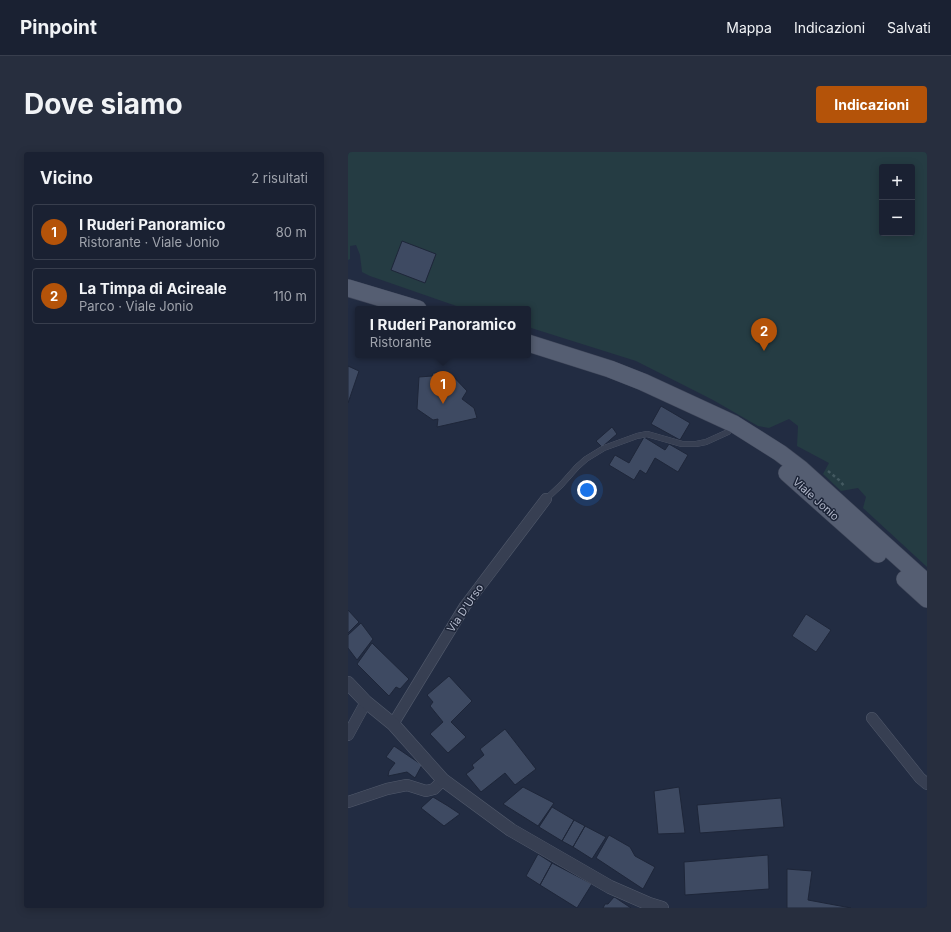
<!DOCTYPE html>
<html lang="it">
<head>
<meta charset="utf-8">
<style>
  :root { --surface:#1a2132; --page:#272e3e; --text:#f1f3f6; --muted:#9fa3ac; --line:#383e4d; --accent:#b45309 }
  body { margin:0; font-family:Inter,sans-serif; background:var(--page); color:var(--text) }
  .controls { position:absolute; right:12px; top:12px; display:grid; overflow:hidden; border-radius:4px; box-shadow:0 2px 10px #0003 }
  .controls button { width:36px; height:36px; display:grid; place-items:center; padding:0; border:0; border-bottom:1px solid var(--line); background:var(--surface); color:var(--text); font:20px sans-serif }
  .you { position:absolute; left:239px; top:338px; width:14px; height:14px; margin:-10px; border:3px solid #fff; border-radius:50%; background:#1a73e8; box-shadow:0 0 0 6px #1a73e833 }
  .badge { display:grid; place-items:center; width:26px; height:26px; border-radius:50%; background:var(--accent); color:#fff; font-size:13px; font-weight:700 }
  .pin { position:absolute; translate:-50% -33px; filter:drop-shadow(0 1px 2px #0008) }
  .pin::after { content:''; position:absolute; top:21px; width:14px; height:12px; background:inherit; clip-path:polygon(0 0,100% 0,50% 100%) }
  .popup { position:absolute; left:7px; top:154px; width:176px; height:52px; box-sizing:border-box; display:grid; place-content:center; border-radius:4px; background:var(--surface); filter:drop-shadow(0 1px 3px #0005); font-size:13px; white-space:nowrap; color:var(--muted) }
  .popup b { font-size:15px; color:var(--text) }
  .popup::after { content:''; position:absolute; left:50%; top:100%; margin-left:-8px; border:8px solid transparent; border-top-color:var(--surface) }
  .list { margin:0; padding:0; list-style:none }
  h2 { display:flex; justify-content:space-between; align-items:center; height:52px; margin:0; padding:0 16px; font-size:17px }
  h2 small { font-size:13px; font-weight:400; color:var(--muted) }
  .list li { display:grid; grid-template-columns:26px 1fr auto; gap:12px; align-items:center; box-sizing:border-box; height:56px; margin:0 8px 8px; padding:0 8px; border:1px solid var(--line); border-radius:4px }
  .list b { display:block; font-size:15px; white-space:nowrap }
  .list p { margin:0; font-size:13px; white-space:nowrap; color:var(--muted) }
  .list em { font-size:13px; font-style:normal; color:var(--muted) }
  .map { position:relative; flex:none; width:579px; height:756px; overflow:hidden; border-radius:4px }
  header { display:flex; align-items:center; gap:24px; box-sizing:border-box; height:56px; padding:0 20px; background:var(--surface); border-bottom:1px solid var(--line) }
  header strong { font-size:19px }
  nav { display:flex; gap:22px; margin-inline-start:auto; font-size:14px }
  .intro { display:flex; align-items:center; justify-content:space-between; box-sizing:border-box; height:96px; padding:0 24px }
  h1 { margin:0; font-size:28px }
  .button { padding:10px 18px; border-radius:4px; background:var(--accent); color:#fff; font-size:14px; font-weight:700 }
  main { display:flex; gap:24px; padding:0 24px }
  aside { flex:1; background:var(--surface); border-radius:4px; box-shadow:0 2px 10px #0003 }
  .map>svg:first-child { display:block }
</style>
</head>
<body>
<header>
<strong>Pinpoint</strong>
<nav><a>Mappa</a><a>Indicazioni</a><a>Salvati</a></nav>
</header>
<div class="intro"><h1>Dove siamo</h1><a class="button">Indicazioni</a></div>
<main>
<aside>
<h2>Vicino<small>2 risultati</small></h2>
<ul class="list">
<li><span class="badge">1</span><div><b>I Ruderi Panoramico</b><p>Ristorante · Viale Jonio</p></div><em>80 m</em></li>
<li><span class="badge">2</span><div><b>La Timpa di Acireale</b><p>Parco · Viale Jonio</p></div><em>110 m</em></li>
</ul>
</aside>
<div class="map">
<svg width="579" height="756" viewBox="0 0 579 756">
  <rect width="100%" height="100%" fill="#222c42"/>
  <path fill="#253c43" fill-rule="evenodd" d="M0,0H579V415L515,356L518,345L510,336L493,339L475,322L481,311L449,294L450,274L441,267L421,276L410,274L365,248L288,209L180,175V157H151L150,156L137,154L133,157H117L22,124L14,120L12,103L8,93L2,94V107L0,108ZM534,15H564V81H534Z"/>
  <path fill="#3e4a62" stroke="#1e2639" d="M54,89L88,102L77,131L43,118Z
    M0,214L11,219L0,251Z
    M85,221H102L119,239L114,247L126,256L129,266L89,275L90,267L85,268L69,257L71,225L84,224Z
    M313,254L342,271L332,288L303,272Z
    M264,275L269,282L254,295L248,289Z
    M296,285L317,298L321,292L340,303L330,320L307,306L298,322L292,318L286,328L261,313L267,303L281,311Z
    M0,458L11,470L0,481Z
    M458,462L483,478L468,500L444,484Z
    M13,471L25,487L9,508L0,496V483Z
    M24,491L61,527L52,537L48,535L41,544L9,512Z
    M101,524L124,549L103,570L118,585L100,601L82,582L95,570L82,554L85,550L79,543Z
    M157,577L188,617L167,633L157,621L133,640L118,622L126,616L124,613L136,603L132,597Z
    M46,594L74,613L67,626L59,620L40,624L41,619L47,611L38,605Z
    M175,635L206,651L190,674L155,652Z
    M331,635L337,681L310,682L306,639Z
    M85,645L100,654L112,662L96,674L73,656Z
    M433,646L436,675L352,681L349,653Z
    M204,655L226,668L214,689L191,675Z
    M226,668L237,674L225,695L214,689Z
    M237,674L258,685L244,707L225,695Z
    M261,683L282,695L287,704L307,715L295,737L248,706Z
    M190,702L204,711L192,733L178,724Z
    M420,703L421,737L337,743L336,710Z
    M204,711L244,732L229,756L192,733Z
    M439,717L464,719L460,748L503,756H439Z
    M266,745L268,746L283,756H255L257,752H260Z"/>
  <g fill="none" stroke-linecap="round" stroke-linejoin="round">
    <g stroke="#525a6c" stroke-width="6">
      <path id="service" d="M198,347L213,333L229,315L238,307L256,296L289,284L299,282L334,292H348L358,290L380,280"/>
    </g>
    <g stroke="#525a6c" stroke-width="12">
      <path id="minor" d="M524,566L572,626L579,632
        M45,572L117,454L198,347
        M0,583L18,550
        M0,650L39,637L59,633L78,639L86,637L95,628"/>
    </g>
    <g stroke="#525a6c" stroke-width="14">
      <path id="tertiary" d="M0,531L18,550L45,572L95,628L163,678L262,735L301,752L314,756"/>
    </g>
    <g stroke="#41485b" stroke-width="18">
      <path id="primary" d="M0,136L70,157
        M180,191L262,217L295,230L386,272L432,301L453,317L579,431
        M439,321L530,402
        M557,427L579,447"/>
    </g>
    <path stroke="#435960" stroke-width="2.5" stroke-dasharray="3 3" stroke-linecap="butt" d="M480,319L491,328L497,335"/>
    <use href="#service" stroke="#373f52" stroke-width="5.5"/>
    <use href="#minor" stroke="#373f52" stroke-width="11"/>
    <use href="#tertiary" stroke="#373f52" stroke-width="13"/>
    <use href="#primary" stroke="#555e72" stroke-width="17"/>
  </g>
  <g text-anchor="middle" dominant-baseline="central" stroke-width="3" stroke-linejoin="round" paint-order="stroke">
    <g font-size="11" fill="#b4bacc" stroke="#1c2437">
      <text transform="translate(468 347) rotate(42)">Viale Jonio</text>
      <text transform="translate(117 456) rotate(-56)">Via D'Urso</text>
    </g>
  </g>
</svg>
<div class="controls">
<button>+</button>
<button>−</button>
</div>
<div class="you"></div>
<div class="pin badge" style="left:95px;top:252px">1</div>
<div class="popup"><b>I Ruderi Panoramico</b>Ristorante</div>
<div class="pin badge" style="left:416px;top:199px">2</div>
</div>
</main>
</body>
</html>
